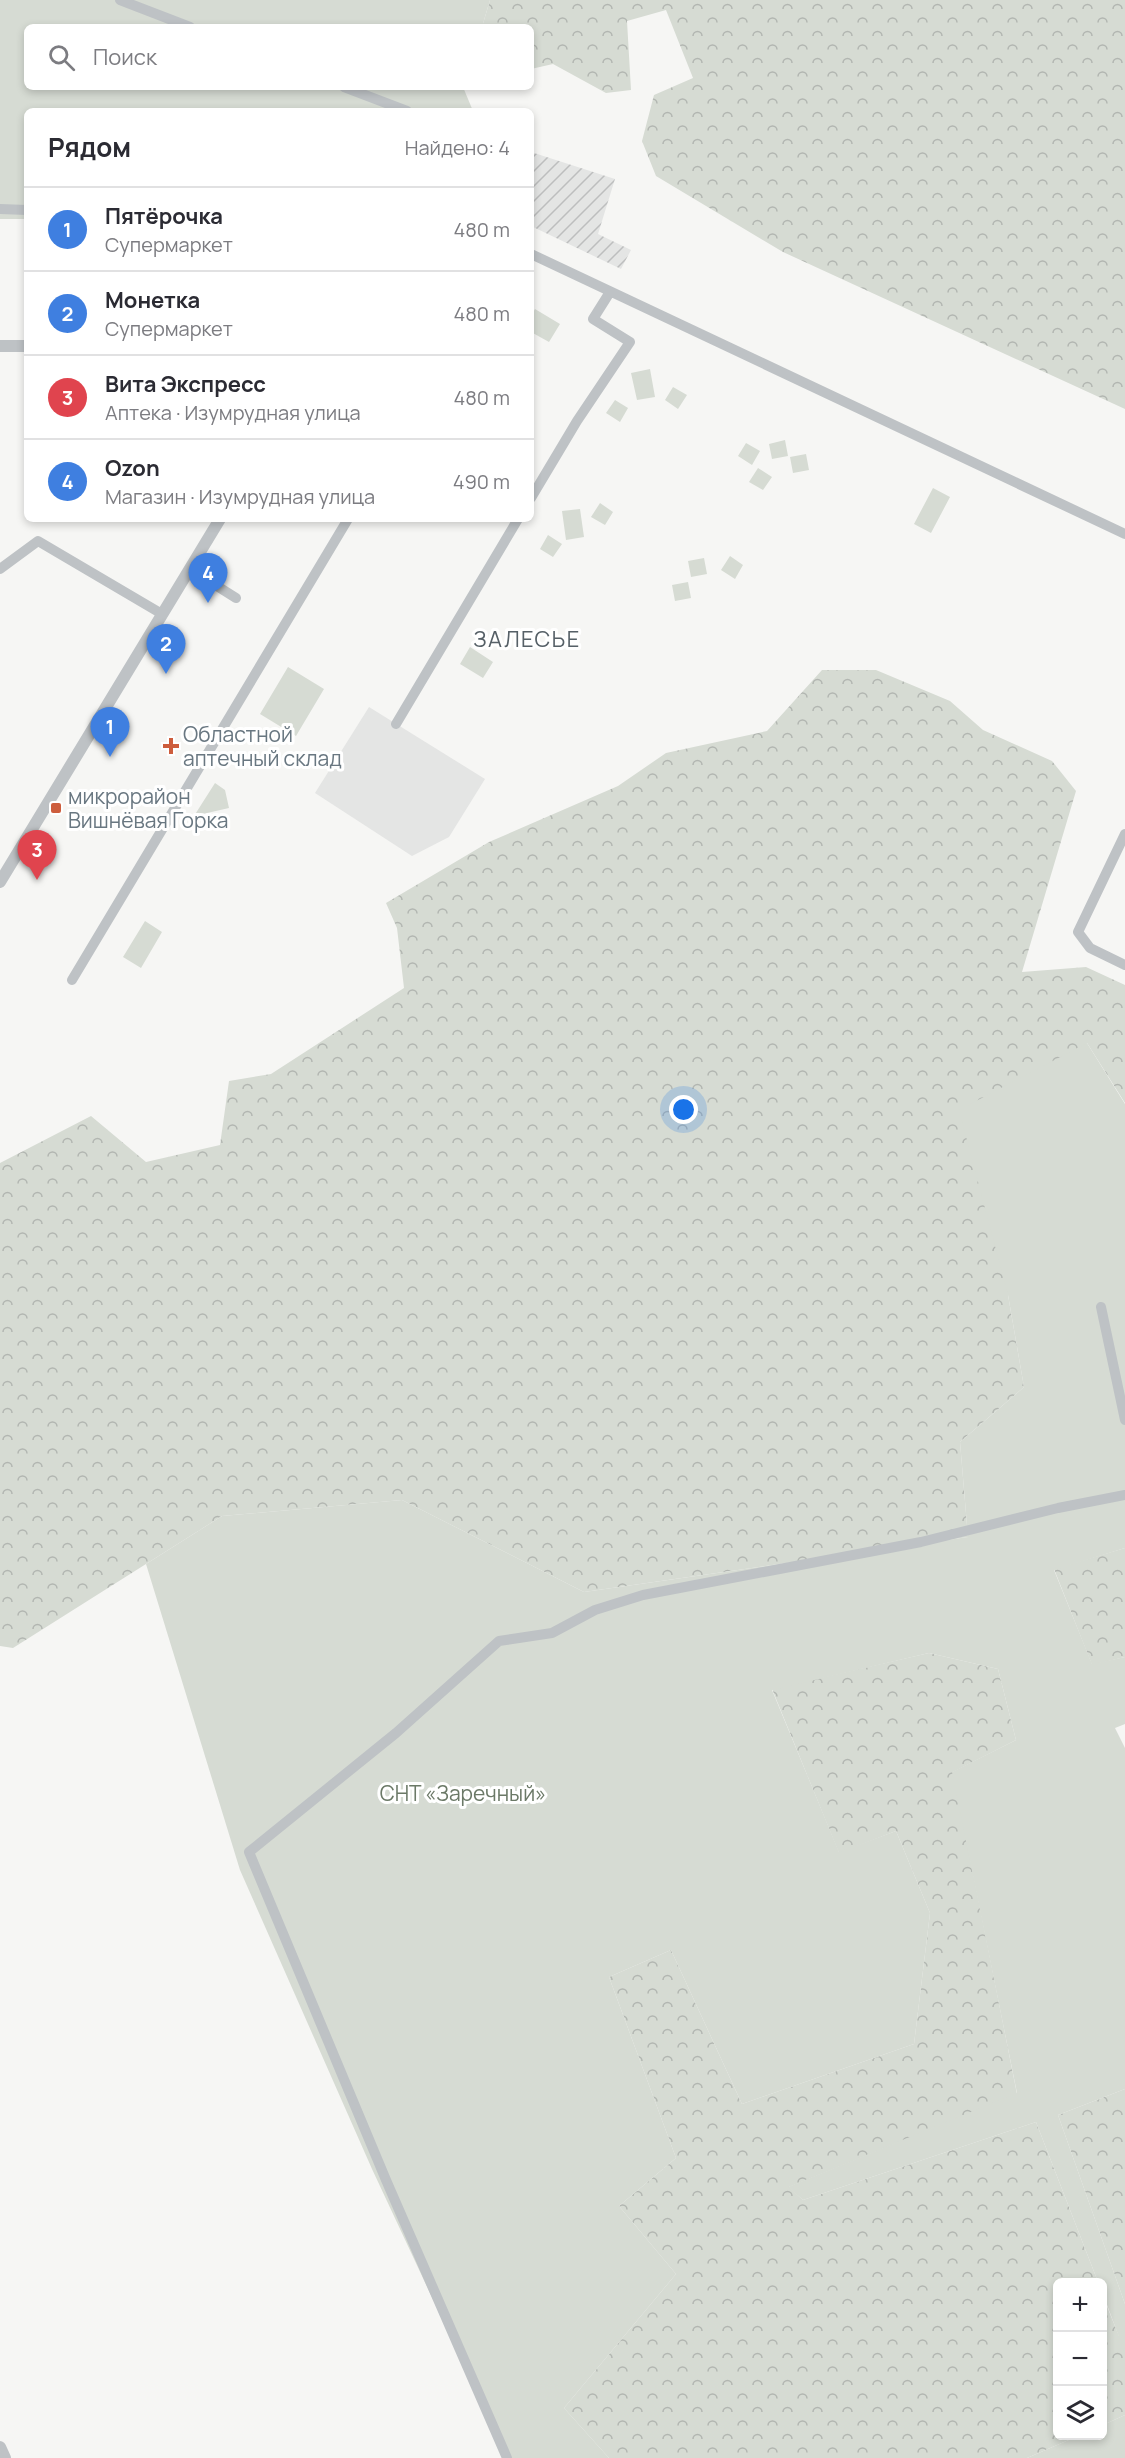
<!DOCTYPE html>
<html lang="ru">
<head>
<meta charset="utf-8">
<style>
  :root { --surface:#fff; --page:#f2f2f3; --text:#2b2b33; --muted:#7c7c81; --line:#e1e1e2; --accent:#2563eb }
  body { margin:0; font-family:Manrope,sans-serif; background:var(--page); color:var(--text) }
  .controls { position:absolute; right:18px; bottom:18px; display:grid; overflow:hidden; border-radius:9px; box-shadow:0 3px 9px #0003 }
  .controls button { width:54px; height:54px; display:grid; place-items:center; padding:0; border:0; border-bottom:2px solid var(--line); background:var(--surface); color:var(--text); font:30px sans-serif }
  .you { position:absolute; left:684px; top:1110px; width:21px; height:21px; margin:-15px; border:4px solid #fff; border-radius:50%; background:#1a73e8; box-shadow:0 0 0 9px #1a73e833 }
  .badge { display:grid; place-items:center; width:39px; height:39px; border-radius:50%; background:var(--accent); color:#fff; font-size:20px; font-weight:700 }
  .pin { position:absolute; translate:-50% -50px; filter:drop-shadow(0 2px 3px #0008) }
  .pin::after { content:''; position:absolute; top:32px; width:21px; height:18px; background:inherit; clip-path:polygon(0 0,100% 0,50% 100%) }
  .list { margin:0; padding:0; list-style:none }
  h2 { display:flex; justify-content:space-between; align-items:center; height:78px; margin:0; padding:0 24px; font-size:26px }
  h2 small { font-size:20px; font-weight:400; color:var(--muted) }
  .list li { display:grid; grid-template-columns:39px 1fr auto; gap:18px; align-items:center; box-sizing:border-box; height:84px; padding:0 24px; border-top:2px solid var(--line) }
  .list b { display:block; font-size:22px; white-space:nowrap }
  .list p { margin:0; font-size:20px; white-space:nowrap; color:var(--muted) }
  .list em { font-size:20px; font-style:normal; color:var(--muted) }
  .icon { flex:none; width:33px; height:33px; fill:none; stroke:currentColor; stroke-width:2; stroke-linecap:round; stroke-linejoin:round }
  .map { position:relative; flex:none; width:1125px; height:2458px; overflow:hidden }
  .search { position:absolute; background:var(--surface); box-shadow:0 3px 9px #0003; left:24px; top:24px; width:510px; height:66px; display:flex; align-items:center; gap:15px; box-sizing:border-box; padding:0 21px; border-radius:9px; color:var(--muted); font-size:22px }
  .panel { position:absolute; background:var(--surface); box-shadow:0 3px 9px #0003; left:24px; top:108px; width:510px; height:414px; border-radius:9px }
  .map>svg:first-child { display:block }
</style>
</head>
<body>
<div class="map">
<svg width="1125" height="2458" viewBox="0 0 1125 2458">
  <defs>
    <pattern id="industrial-furrows" width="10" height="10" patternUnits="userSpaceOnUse" patternTransform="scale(1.5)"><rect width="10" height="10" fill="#e4e5e4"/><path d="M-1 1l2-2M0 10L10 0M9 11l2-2" fill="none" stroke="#bdbebe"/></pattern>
    <pattern id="forest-crowns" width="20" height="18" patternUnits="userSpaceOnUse" patternTransform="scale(1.5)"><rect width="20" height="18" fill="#d6dbd3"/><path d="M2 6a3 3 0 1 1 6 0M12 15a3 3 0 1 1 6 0" fill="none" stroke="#b2b6b1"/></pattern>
  </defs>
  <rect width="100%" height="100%" fill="#f6f6f4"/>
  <path fill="#e4e5e4" d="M369,707L485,779L449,837L412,856L315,793Z"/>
  <path fill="url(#industrial-furrows)" d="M531,152L615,179L598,234L631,250L621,269L531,226Z"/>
  <path fill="url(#forest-crowns)" d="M490,0H1125V409L783,252L656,176L642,141L654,95L693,78L666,10L627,21L631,90L606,93L553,64L531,69V27H482Z
    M822,670H876L950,701L983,730L1052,761L1076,791L1022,972L1086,967L1125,985V1103L1087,1043L1008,1295L1024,1387L960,1442L968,1537L584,1592L402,1500L222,1516L13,1648L0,1646V1163L91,1116L146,1162L220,1145L229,1081L271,1074L404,988L397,928L386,903L489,842L618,786L666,753L767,731Z
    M1125,1548V1657L1092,1665L1054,1569Z
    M929,1653L998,1669L1016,1740L953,1772L1017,2094L789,2187L803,2200L1036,2122L1098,2282H1058V2436H1078L1027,2458H609L564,2408L676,2274L619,2206L676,2158L609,1977L671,1950L742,2104L914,2044L930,1913L896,1831L839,1853L772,1689Z
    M1125,2089V2304L1058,2115Z
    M1102,2294L1119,2336L1125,2337V2415L1103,2425Z"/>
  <path fill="#d6dbd3" d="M0,0H490L482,27H27V87H463L473,111H27V219H0Z
    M535,309L560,324L549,342L531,332V316Z
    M650,369L655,397L637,400L631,373Z
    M673,387L687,395L678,409L665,400Z
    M615,400L628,408L620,422L606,413Z
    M785,440L788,456L772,459L769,444Z
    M746,443L760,451L752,465L738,456Z
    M806,454L809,470L793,473L790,457Z
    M758,468L772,477L763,490L749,482Z
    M933,488L950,497L931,533L914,524Z
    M600,503L613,512L605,525L591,517Z
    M580,509L584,537L566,540L562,511Z
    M548,535L562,544L553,557L540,549Z
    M730,556L743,565L735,579L721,570Z
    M704,558L707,574L691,577L688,561Z
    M688,582L691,598L675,601L672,585Z
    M470,647L493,662L483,678L460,664Z
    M288,667L324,689L296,736L260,714Z
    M215,783L225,790L229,808L194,816Z
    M145,921L162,932L141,968L123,957Z
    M1087,1043L1125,1104V1548L1054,1570L1092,1664L1125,1657V1724L1115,1728L1125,1748V2089L1058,2115L1125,2304V2337H1119L1103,2294L1102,2282H1098L1036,2122L803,2200L788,2187L1017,2093L952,1772L1016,1740L998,1669L929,1653L772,1690L839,1852L896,1831L930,1913L914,2044L742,2104L671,1950L609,1977L676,2158L619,2206L676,2274L564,2408L609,2458H507L372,2169L240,1870L146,1564L222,1516L402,1500L584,1592L968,1537L960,1442L1024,1387L1008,1295L959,1110Z
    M1125,2415V2458H1027L1078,2436H1102L1103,2425Z"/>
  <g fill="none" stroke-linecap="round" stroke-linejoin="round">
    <path stroke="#bec2c5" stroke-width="10" d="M120,0L190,27
      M344,87L407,111
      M0,209L27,210
      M531,254L1125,534
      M531,498L577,421L630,342L593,319L610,292
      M0,569L38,541L162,614
      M190,569L236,598
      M396,724L518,519
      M1125,834L1078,932L1090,948L1125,965
      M72,980L348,519
      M1101,1307L1125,1420
      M507,2458L386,2180L249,1852L396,1733L499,1641L552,1633L595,1610L643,1595L921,1542L1058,1508L1125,1495"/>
    <path stroke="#bec2c5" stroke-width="12" d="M0,346H27
      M0,882L220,519
      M0,2447L5,2458"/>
  </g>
  <g fill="#cd5d3d" stroke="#fff" stroke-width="2">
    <path d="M168 737h6v6h6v6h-6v6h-6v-6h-6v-6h6z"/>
    <rect x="50" y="802" width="12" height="12" rx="3"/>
  </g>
  <g text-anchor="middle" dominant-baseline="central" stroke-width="6" stroke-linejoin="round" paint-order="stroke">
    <g font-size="21" fill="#697781" stroke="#fff" text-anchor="start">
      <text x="183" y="734">Областной<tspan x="183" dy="24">аптечный склад</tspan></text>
      <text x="68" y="796">микрорайон<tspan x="68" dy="24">Вишнёвая Горка</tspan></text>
    </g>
    <g font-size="21" fill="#6b7967" stroke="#fff">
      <text x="463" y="1793">СНТ «Заречный»</text>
    </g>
    <g font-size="22" letter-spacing="1.5" fill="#566067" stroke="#fff">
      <text x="527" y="639">ЗАЛЕСЬЕ</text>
    </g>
  </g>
</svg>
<div class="controls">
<button>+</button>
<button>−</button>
<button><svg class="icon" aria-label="layers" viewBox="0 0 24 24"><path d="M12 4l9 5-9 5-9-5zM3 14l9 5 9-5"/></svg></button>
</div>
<div class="you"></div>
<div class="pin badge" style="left:110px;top:757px;background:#3f7fe0">1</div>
<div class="pin badge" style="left:166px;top:674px;background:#3f7fe0">2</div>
<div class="pin badge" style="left:37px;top:880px;background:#e0444e">3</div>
<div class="pin badge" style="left:208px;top:603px;background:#3f7fe0">4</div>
<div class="search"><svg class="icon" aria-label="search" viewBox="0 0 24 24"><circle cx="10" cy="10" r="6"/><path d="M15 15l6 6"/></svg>Поиск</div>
<section class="panel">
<h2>Рядом<small>Найдено: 4</small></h2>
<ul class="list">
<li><span class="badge" style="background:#3f7fe0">1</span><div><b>Пятёрочка</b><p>Супермаркет</p></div><em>480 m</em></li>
<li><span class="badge" style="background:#3f7fe0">2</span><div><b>Монетка</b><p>Супермаркет</p></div><em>480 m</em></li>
<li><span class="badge" style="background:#e0444e">3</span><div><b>Вита Экспресс</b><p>Аптека · Изумрудная улица</p></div><em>480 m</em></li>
<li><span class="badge" style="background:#3f7fe0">4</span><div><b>Ozon</b><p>Магазин · Изумрудная улица</p></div><em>490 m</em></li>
</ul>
</section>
</div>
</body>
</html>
